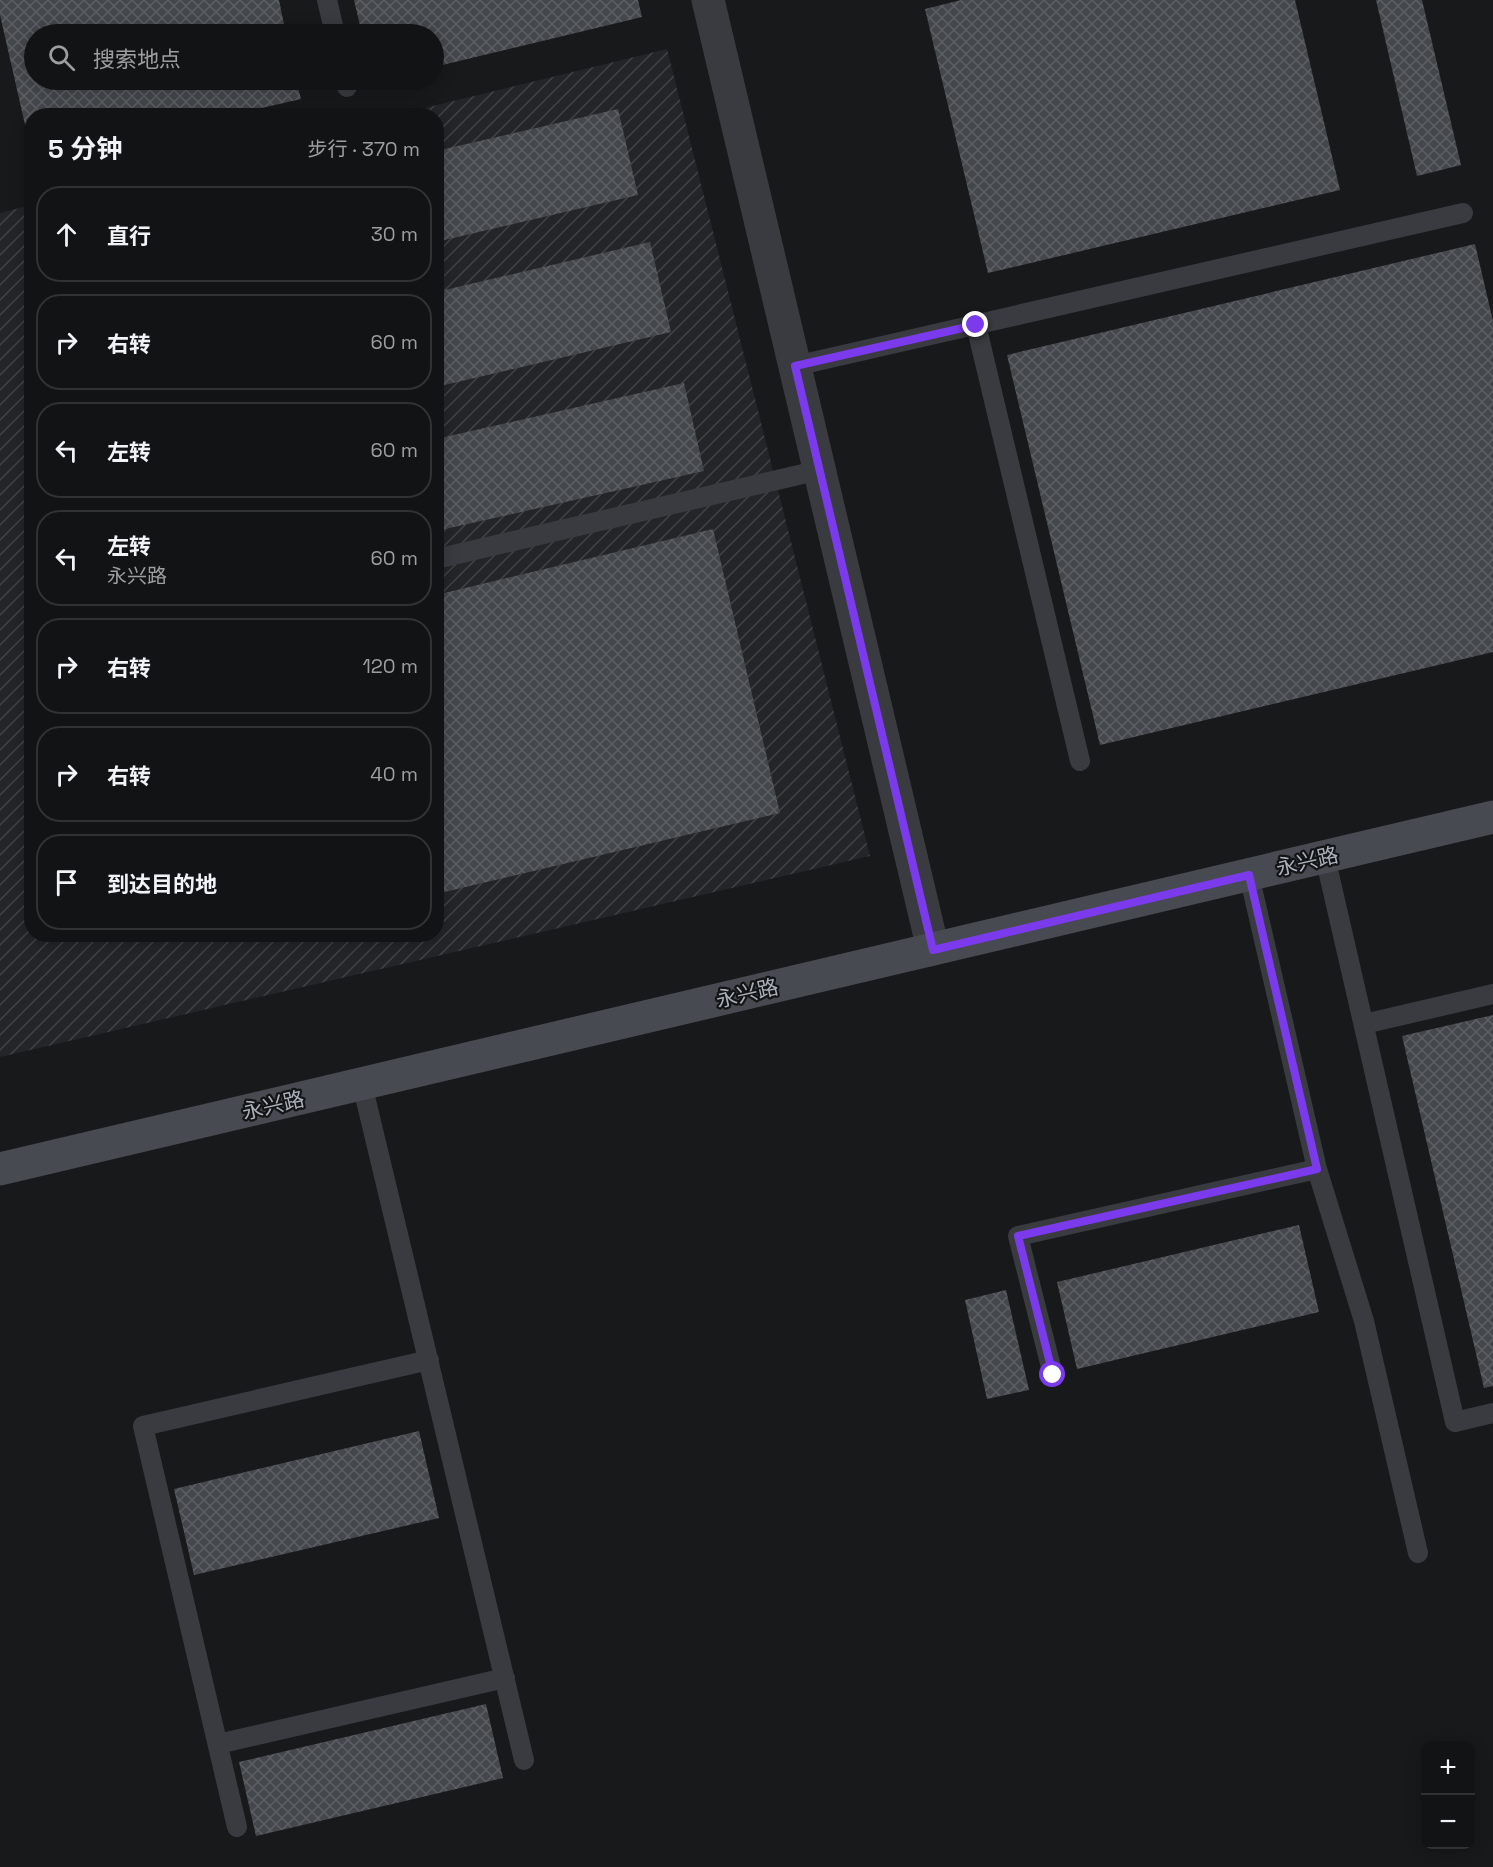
<!DOCTYPE html>
<html lang="zh">
<head>
<meta charset="utf-8">
<style>
  :root { --surface:#121314; --page:#1f2022; --text:#f1f3f6; --muted:#9c9ea0; --line:#313234 }
  body { margin:0; font-family:"Space Grotesk","Noto Sans SC",sans-serif; background:var(--page); color:var(--text) }
  .controls { position:absolute; right:18px; bottom:18px; display:grid; overflow:hidden; border-radius:12px; box-shadow:0 3px 15px #0003 }
  .controls button { width:54px; height:54px; display:grid; place-items:center; padding:0; border:0; border-bottom:2px solid var(--line); background:var(--surface); color:var(--text); font:30px sans-serif }
  .stop { position:absolute; width:18px; height:18px; margin:-14px; border:4px solid #7c3aed; border-radius:50%; background:#fff }
  .stop.end { background:#7c3aed; border-color:#fff; box-shadow:0 2px 6px #0008 }
  .list { margin:0; padding:0; list-style:none }
  h2 { display:flex; justify-content:space-between; align-items:center; height:78px; margin:0; padding:0 24px; font-size:26px }
  h2 small { font-size:20px; font-weight:400; color:var(--muted) }
  .list li { display:grid; grid-template-columns:39px 1fr auto; gap:18px; align-items:center; box-sizing:border-box; height:96px; margin:0 12px 12px; padding:0 12px; border:2px solid var(--line); border-radius:24px }
  .list b { display:block; font-size:22px; white-space:nowrap }
  .list p { margin:0; font-size:20px; white-space:nowrap; color:var(--muted) }
  .list em { font-size:20px; font-style:normal; color:var(--muted) }
  .icon { flex:none; width:33px; height:33px; fill:none; stroke:currentColor; stroke-width:2; stroke-linecap:round; stroke-linejoin:round }
  .map { position:relative; flex:none; width:1493px; height:1867px; overflow:hidden }
  .search { position:absolute; background:var(--surface); box-shadow:0 3px 15px #0003; left:24px; top:24px; width:420px; height:66px; display:flex; align-items:center; gap:15px; box-sizing:border-box; padding:0 21px; border-radius:33px; color:var(--muted); font-size:22px }
  .panel { position:absolute; background:var(--surface); box-shadow:0 3px 15px #0003; left:24px; top:108px; width:420px; height:834px; border-radius:24px }
  .map>svg:first-child { display:block }
</style>
</head>
<body>
<div class="map">
<svg width="1493" height="1867" viewBox="0 0 1493 1867">
  <defs>
    <pattern id="industrial-furrows" width="10" height="10" patternUnits="userSpaceOnUse" patternTransform="scale(1.5)"><rect width="10" height="10" fill="#242528"/><path d="M-1 1l2-2M0 10L10 0M9 11l2-2" fill="none" stroke="#414245"/></pattern>
    <pattern id="building-cross-hatch" width="8" height="8" patternUnits="userSpaceOnUse" patternTransform="scale(1.5)"><rect width="8" height="8" fill="#44474b"/><path d="M0 0l8 8M0 8l8-8" fill="none" stroke="#5c5f63"/></pattern>
  </defs>
  <rect width="100%" height="100%" fill="#18191b"/>
  <path fill="url(#industrial-furrows)" d="M667,49L870,856L0,1057V213L31,205L32,934H436V116L396,115Z"/>
  <path fill="url(#building-cross-hatch)" d="M0,0H279L286,34H34V80H296L301,99L227,116H32L31,151L0,15Z
    M354,0H638L642,17L434,67V34H362Z
    M961,0H1295L1340,190L988,273L925,9Z
    M1376,0H1422L1461,165L1417,176Z
    M618,109L638,195L436,242V151Z
    M650,242L671,332L436,387V292Z
    M1475,244L1493,321V652L1100,745L1007,355Z
    M684,383L704,471L436,531V439Z
    M713,529L780,813L436,894V595Z
    M238,934H260V935L239,940Z
    M1493,1015V1386L1484,1388L1402,1036Z
    M1299,1225L1319,1312L1077,1369L1057,1282Z
    M1006,1290L1029,1390L987,1399L965,1300Z
    M419,1431L439,1518L194,1575L174,1489Z
    M486,1704L503,1778L256,1836L239,1762Z"/>
  <g fill="none" stroke-linecap="round" stroke-linejoin="round">
    <path stroke="#393b40" stroke-width="20" d="M327,0L335,34
      M345,80L347,87
      M976,325L1080,761
      M795,366L1463,213
      M436,559L820,470
      M1325,857L1455,1422L1493,1413
      M1249,875L1317,1169L1364,1321L1418,1553
      M1364,1024L1493,994
      M362,1084L524,1760
      M1053,1375L1018,1236L1317,1169
      M218,1744L505,1678
      M237,1827L143,1426L429,1360"/>
    <path stroke="#393b40" stroke-width="33" d="M708,0L933,949"/>
    <path stroke="#474a50" stroke-width="33" d="M0,1169L1493,817"/>
  </g>
  <g fill="none" stroke-linecap="round" stroke-linejoin="round">
    <path stroke="#7c3aed" stroke-width="8" d="M976,325L795,366L933,950L1249,875L1317,1169L1018,1236L1053,1375"/>
  </g>
  <g text-anchor="middle" dominant-baseline="central" stroke-width="4.5" stroke-linejoin="round" paint-order="stroke">
    <g font-size="21" fill="#aab1bb" stroke="#131416">
      <text transform="translate(1307 861) rotate(-13)">永兴路</text>
      <text transform="translate(747 993) rotate(-13)">永兴路</text>
      <text transform="translate(273 1105) rotate(-13)">永兴路</text>
    </g>
  </g>
</svg>
<div class="controls">
<button>+</button>
<button>−</button>
</div>
<div class="stop" style="left:1053px;top:1375px"></div>
<div class="stop end" style="left:976px;top:325px"></div>
<div class="search"><svg class="icon" aria-label="search" viewBox="0 0 24 24"><circle cx="10" cy="10" r="6"/><path d="M15 15l6 6"/></svg>搜索地点</div>
<section class="panel">
<h2>5 分钟<small>步行 · 370 m</small></h2>
<ul class="list">
<li><svg class="icon" aria-label="ahead" viewBox="0 0 24 24"><path d="M12 20V5M6 11l6-6 6 6"/></svg><div><b>直行</b></div><em>30 m</em></li>
<li><svg class="icon" aria-label="right" viewBox="0 0 24 24"><path d="M7 20v-9h11M14 6l5 5-5 5"/></svg><div><b>右转</b></div><em>60 m</em></li>
<li><svg class="icon" aria-label="left" viewBox="0 0 24 24"><path d="M17 20v-9H6M10 6l-5 5 5 5"/></svg><div><b>左转</b></div><em>60 m</em></li>
<li><svg class="icon" aria-label="left" viewBox="0 0 24 24"><path d="M17 20v-9H6M10 6l-5 5 5 5"/></svg><div><b>左转</b><p>永兴路</p></div><em>60 m</em></li>
<li><svg class="icon" aria-label="right" viewBox="0 0 24 24"><path d="M7 20v-9h11M14 6l5 5-5 5"/></svg><div><b>右转</b></div><em>120 m</em></li>
<li><svg class="icon" aria-label="right" viewBox="0 0 24 24"><path d="M7 20v-9h11M14 6l5 5-5 5"/></svg><div><b>右转</b></div><em>40 m</em></li>
<li><svg class="icon" aria-label="arrive" viewBox="0 0 24 24"><path d="M6 21V4h12l-3 4 3 4H6"/></svg><div><b>到达目的地</b></div></li>
</ul>
</section>
</div>
</body>
</html>
